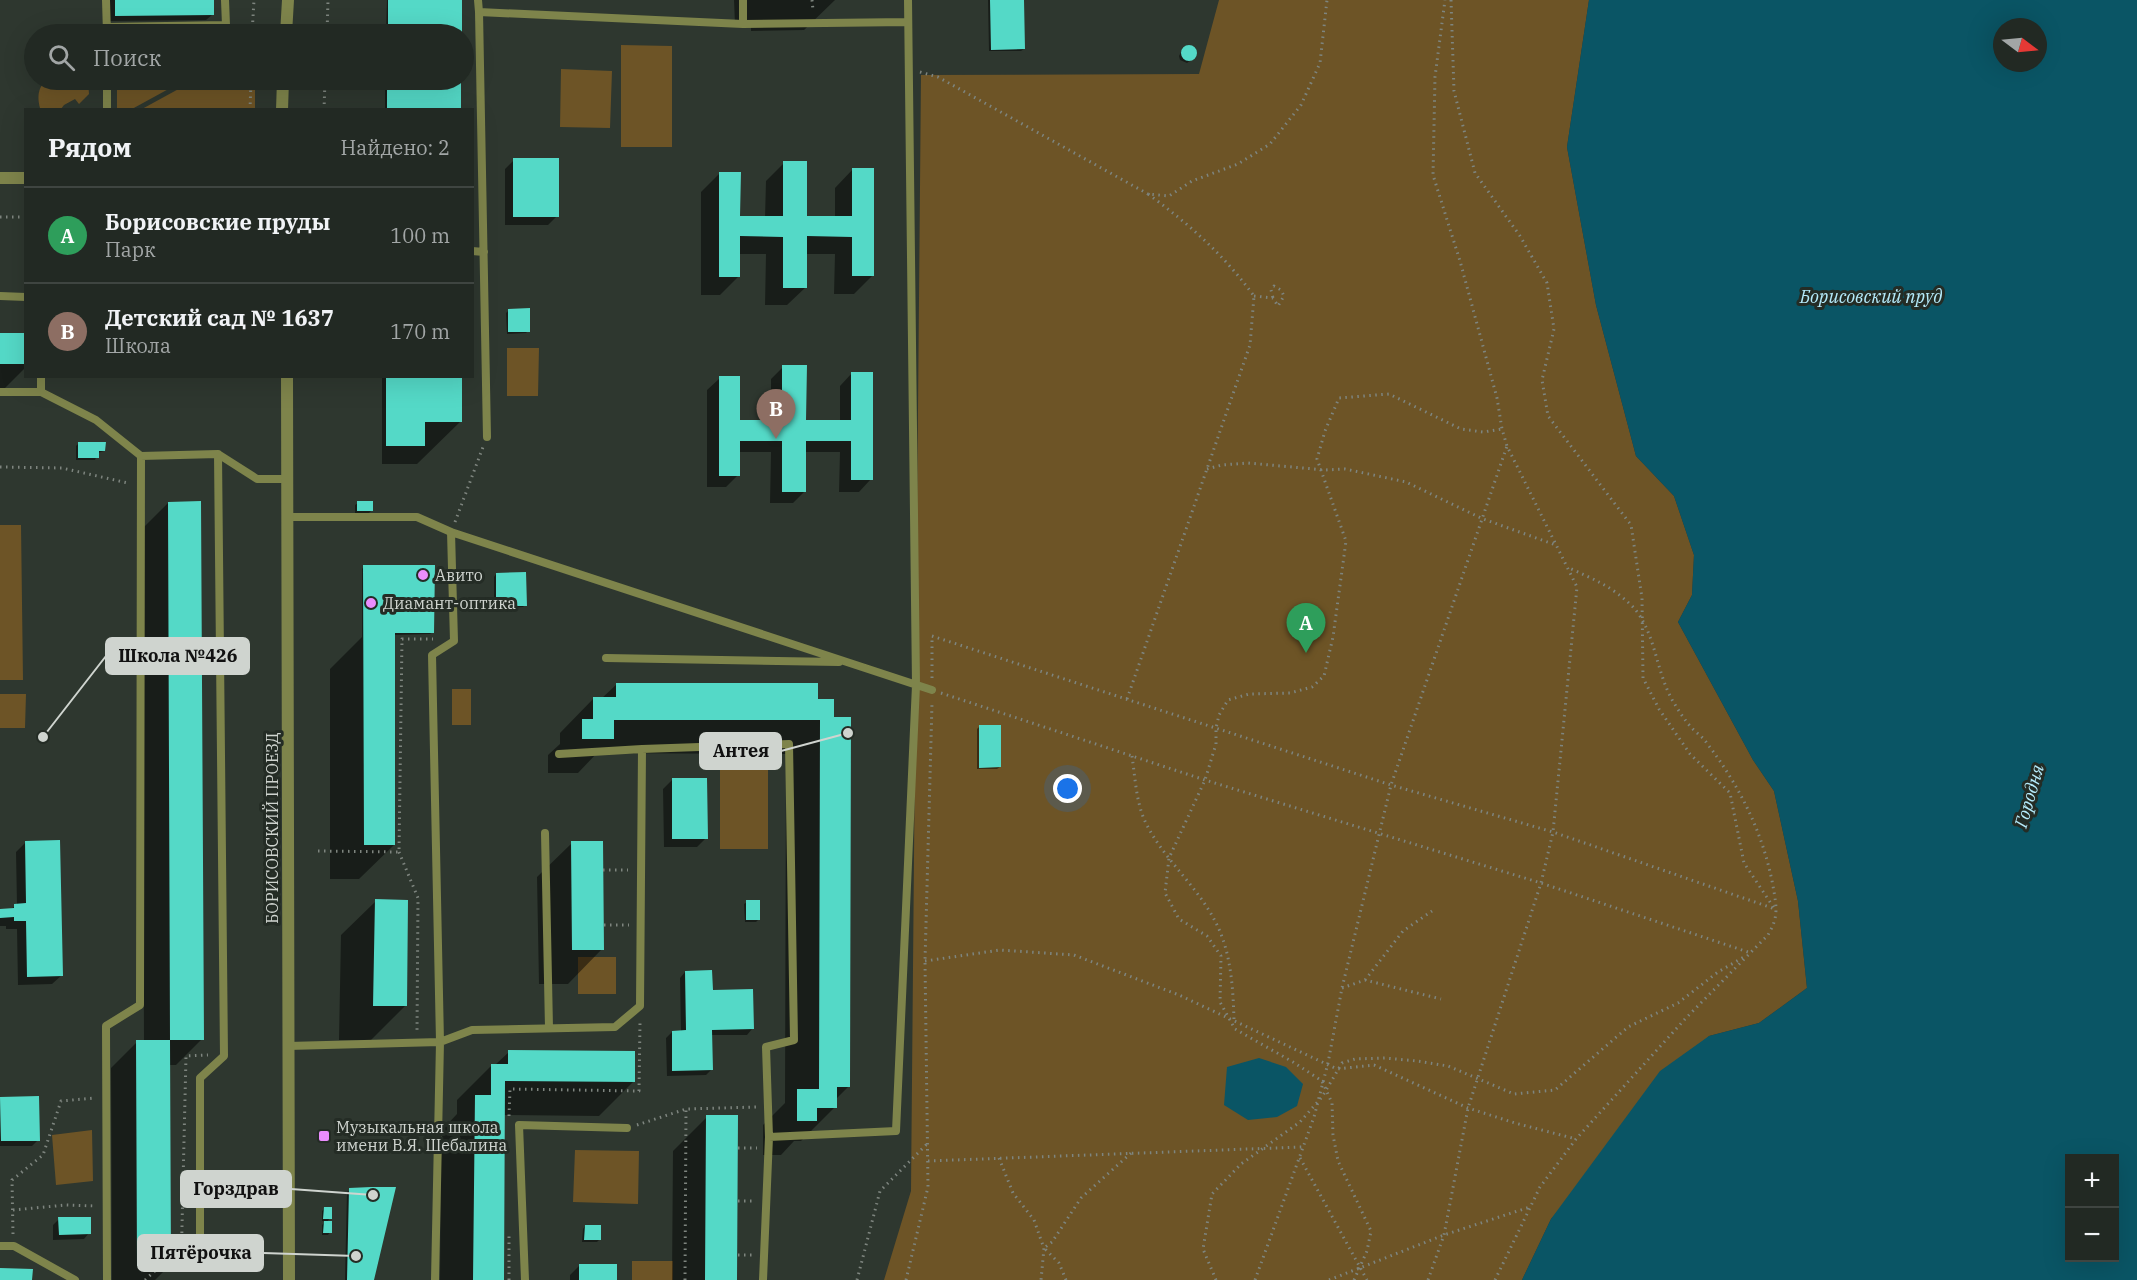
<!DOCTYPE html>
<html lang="ru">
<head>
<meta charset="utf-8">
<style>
  :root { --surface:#222923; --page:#2a312b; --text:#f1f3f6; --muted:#a2a6a6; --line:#3f4541; --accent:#ea580c }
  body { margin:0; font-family:"IBM Plex Serif",serif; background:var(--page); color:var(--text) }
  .controls { position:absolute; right:18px; bottom:18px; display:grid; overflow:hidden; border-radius:0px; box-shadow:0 6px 24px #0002 }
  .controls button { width:54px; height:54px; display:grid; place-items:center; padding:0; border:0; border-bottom:2px solid var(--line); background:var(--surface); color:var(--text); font:30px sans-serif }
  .compass { position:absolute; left:1993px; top:18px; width:54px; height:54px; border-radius:50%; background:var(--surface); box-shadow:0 6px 24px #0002; rotate:106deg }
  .you { position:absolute; left:1068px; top:789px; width:21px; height:21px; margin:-15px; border:4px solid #fff; border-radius:50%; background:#1a73e8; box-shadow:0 0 0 9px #1a73e833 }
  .badge { display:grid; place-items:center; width:39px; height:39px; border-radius:50%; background:var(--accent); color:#fff; font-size:20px; font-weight:700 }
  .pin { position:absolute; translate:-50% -50px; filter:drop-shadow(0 2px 3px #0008) }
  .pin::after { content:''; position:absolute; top:32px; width:21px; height:18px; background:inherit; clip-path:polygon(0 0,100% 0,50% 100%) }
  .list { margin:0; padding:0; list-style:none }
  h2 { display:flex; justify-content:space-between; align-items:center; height:78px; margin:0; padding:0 24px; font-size:26px }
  h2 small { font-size:20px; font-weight:400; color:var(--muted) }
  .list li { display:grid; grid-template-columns:39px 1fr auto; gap:18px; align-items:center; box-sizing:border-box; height:96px; padding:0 24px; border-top:2px solid var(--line) }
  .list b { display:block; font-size:22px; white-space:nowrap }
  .list p { margin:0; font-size:20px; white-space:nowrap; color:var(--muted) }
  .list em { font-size:20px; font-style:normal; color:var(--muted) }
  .icon { flex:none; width:33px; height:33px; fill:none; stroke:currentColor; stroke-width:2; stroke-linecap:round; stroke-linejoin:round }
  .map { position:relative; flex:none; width:2137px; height:1280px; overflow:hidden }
  .search { position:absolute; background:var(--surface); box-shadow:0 6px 24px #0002; left:24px; top:24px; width:450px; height:66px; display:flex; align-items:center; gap:15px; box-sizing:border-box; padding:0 21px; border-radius:33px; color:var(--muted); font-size:22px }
  .panel { position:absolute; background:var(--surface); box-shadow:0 6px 24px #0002; left:24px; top:108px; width:450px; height:270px; border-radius:0px }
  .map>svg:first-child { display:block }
</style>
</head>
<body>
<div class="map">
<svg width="2137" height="1280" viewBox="0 0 2137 1280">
  <rect width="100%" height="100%" fill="#2e372f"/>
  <path fill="#6d5426" d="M1219,0H1589L1567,147L1596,305L1636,456L1674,496L1694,555L1692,595L1678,622L1753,760L1774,791L1798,901L1807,988L1759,1023L1709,1036L1551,1219L1522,1280H884L911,1191L921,75L1199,74Z
    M621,45L672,46V147H621Z
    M561,69L612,71L610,128L560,127Z
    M46,80H88L89,94L79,104L75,99L64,105L61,109L40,108C37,97 38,88 46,80Z
    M117,80H185L132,109H117Z
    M195,80H255V109H142Z
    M507,348H539L538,396H507Z
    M0,525H21L23,680H0Z
    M452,689H471V725H452Z
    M0,694H26L25,728H0Z
    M720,765H768V849H720Z
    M578,957H616V994H578Z
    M92,1130L93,1181L56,1185L52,1135Z
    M575,1150L639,1151L638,1204L573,1202Z
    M632,1261H673V1280H632Z"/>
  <path fill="#0a5565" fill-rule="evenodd" d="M1589,0H2137V1280H1522L1551,1219L1660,1071L1709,1036L1759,1023L1807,988L1798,901L1774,791L1753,760L1678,622L1692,595L1694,555L1674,496L1636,456L1596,305L1567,147ZM2002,27H2038V63H2002ZM2070,1158H2114V1258H2070Z
    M1259,1058L1286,1067L1303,1084L1297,1106L1277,1117L1248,1120L1224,1105L1227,1067Z"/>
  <path fill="#0007" d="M110,0H212V15L206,20L110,21Z
    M387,0H460V34H386Z
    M734,0H835L804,30L751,31V25H735Z
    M988,0H1023L1024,49L1021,51H989Z
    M1189,45L1196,51V56L1187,63L1180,60L1179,56L1182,50Z
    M385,80H460V110H385Z
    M514,160L557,216L548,225H505V169Z
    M784,163L806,218H835V188L853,169L872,276L854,294H834L835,254H806V287L787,305H765L766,254H739V276L720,295H701V192L720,173L739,218H765L766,181Z
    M509,310L528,331L526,333L507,334L506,313Z
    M0,334H26V367L0,393Z
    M783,367L805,422H840V386L852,373L871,479L859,492H839L840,452H805V491L793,503H770L771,452H738V475L726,487H707V390L720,378L738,422H771V379Z
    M382,376H460L461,421L417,464H382Z
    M78,444L104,451L98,453L95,460H76V446Z
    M168,503L202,1039L176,1065H169L170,1265L155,1280H112L111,1068L137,1042L144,1041L142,529Z
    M358,503L371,511L369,513H355V505Z
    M364,566L433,632L430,634L394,635V845L359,879H330V669L362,637V569Z
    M496,574L525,605L523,607L494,608V577Z
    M617,684L833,700L849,1086L835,1100V1107L801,1141H794L781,1155H763V1125L785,1103L786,754L597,753L578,773H548V755L560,744V733L594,698H602Z
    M979,727L1000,767L997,769H977V729Z
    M672,780L706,838L697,847H664L663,789Z
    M25,843L62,975L52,984L18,985L17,929H6V926H0V910H9L17,905L16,852Z
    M572,843L602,949L568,984H539L537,877Z
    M376,901L405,1006L371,1040H339L341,935Z
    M747,902L759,919L756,922H745L744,904Z
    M685,972L711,992L752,1029L747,1035H711L712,1069L706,1075L667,1076L666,1038L672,1032H681L680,978Z
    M509,1052L634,1081L599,1116L503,1115L502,1280H440L441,1131L457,1114V1100L492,1065H495Z
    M1,1098L38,1140L32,1146H0Z
    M707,1117L736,1280H672L673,1151Z
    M350,1190L372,1280H345L347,1192Z
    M324,1209L330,1218L326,1223L330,1232L328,1235H322V1225L326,1221H322V1211Z
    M59,1219L89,1233L84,1239L53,1240V1225Z
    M585,1226L599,1240L597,1242H582L583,1229Z
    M579,1266L615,1280H570V1275Z"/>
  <path fill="#54d9c7" d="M115,0H214V15L115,16Z
    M388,0H462V34H388Z
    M990,0H1024L1025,49L991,50Z
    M1181 53a8 8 0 1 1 16 0a8 8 0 1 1-16 0Z
    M387,80H461V110H387Z
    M513,158H559V217H513Z
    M783,161H807V216H852V168H874V276H852V237L807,236V288H783V237L740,236V277H719V172H741L740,216H783Z
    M530,308V332H508V309Z
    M0,333H26V364H0Z
    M782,365H807L806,420H851V372H873V480H851V441H806V492H782V441H740V476H719V376H740V420H782Z
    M386,376H462V422H425V446H386Z
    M78,442H106L105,451H99V458H78Z
    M201,501L204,1040H170L168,502Z
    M357,501H373V511H357Z
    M363,565H435L434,633H395V845H364Z
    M526,572L527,606H496V573Z
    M616,683H818V699H834V717H851L850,1087H837V1108H817V1121H797V1089H819L820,720H614V739H582V719H593V697H616Z
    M979,725H1001V767L979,768Z
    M672,778H707L708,839H672Z
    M60,840L63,976L27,977L26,921H14V917L0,918V909L14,908V904L26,903L25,841Z
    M571,841H603L604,950H572Z
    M375,899L408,900L407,1006H373Z
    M746,900H760V920H746Z
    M712,970L713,990L753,989L754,1029L712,1030L713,1070L672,1071V1031L686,1030L685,971Z
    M136,1040H170L171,1266H137Z
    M508,1050L635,1051V1082L505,1081L504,1280H473L475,1095H491V1064H508Z
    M39,1096L40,1141H1L0,1097Z
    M706,1115H738L737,1280H705Z
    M371,1187H396L374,1280H347L349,1188Z
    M324,1207H332V1219H323Z
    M58,1217H91V1234L59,1235Z
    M324,1221H332V1233H323Z
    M585,1225H601V1240H584Z
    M579,1264H617V1280H579Z
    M0,1268L33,1269L32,1280H0Z"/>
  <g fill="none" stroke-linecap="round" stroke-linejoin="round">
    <path stroke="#7e857f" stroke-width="3" stroke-dasharray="1.5 4.5" stroke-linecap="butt" d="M812,0L813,10
      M1451,0L1454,91L1475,173L1520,236L1547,283L1554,329L1542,380L1548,416L1631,525L1642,598L1643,678L1659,709L1690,754L1730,793L1744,863L1774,908
      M236,29L242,34
      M252,34L254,0
      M327,34L328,0
      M920,72L938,77L1148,194
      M250,110L251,80
      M324,110L325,80
      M0,217H26
      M1254,296L1273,298L1278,306L1284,296L1281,290L1274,286L1271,290L1273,298
      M0,467L62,468L128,483
      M1207,469L1222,465L1248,463L1325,470L1345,469L1406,482L1483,519L1556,545
      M455,522L483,447
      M932,678V636L1391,785L1553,832L1775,909
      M941,693L1205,780L1541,883L1751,953
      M1127,699L1250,345L1254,296C1224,255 1189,224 1148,194L1169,196L1192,181L1238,164L1270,144L1301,105L1320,63L1327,0
      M1132,756C1135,776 1136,800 1144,819C1161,857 1196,884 1215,921C1231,951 1233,987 1234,1020
      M318,851L399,852L402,639H433
      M399,852L418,898L417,1032
      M603,870H628
      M604,925H629
      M925,961L1000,950L1074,955L1179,995L1337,1069L1374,1065L1468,1108L1515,1123L1576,1139
      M1365,980L1403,931L1432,911
      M1342,988L1365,980L1441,999
      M509,1116L510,1089L639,1091L640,1023
      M637,1125L686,1109L757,1107
      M738,1148H757
      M999,1158L1013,1193L1034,1220L1041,1240L1044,1248L1041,1280
      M1300,1158L1367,1280
      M928,1161L1302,1147
      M738,1201H754
      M13,1210L66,1205L96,1206
      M13,1234L12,1180L43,1155L61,1101L95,1098
      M738,1255H754
      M181,1269L186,1056L208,1055
      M145,1280L157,1269L259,1265
      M509,1280V1236
      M685,1280L686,1109
      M857,1280L880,1191L928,1143
      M906,1280L928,1187L925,961L932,703
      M1066,1280L1059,1263L1044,1248L1052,1242L1081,1198L1131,1153
      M1216,1280L1203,1249L1212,1194L1241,1164L1300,1122L1322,1097L1342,1063L1355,1059L1385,1058L1417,1061L1448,1066L1514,1094L1555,1090L1628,1027L1678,1003L1718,972L1744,957
      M1255,1280L1314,1117L1328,1063L1342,988L1391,785L1507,446
      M1329,1280L1444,1235L1530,1207
      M1354,1280L1367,1251L1371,1231L1338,1161L1333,1135L1332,1103L1322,1081L1293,1062L1235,1029L1220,1002L1221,956L1207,936L1179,919L1165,893L1169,858L1205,780L1216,744V728L1219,715L1228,700L1249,694L1290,693L1312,687L1324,676L1333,637L1346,541L1317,459L1325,431L1339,398L1389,394L1461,429L1483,432L1502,429
      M1428,1280L1444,1235L1468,1108L1541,883L1553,832L1577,587L1507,446L1502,429L1497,398L1460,261L1433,175L1435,77L1445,0
      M1495,1280L1540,1187L1576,1139L1686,1018L1768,935C1770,931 1773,926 1774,922C1778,911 1775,898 1773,886C1763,832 1739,785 1706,742C1702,736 1695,732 1690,726C1684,719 1679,711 1674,703C1656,674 1656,632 1633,607C1612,586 1593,579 1567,567"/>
    <path stroke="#7e844b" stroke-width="8" d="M106,0L107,34
      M478,0L479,12L743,24L908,22
      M743,0V24
      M479,12L487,437
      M106,27L226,25L225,0
      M107,80V110
      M472,251L484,252
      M0,296L26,297
      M0,392H41V376
      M41,392L96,420L141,456L218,454L257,479H287
      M288,517H417L451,532L932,690
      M606,658L839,662
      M642,749L789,744L794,1040L766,1047L769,1137
      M545,833L549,1028
      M288,1046L440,1042L472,1030L615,1027L640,1006L642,749L559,754
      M200,1241V1078L224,1056L218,454
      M0,1246H14L75,1280
      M107,1280L106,1026L140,1005L141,456
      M435,1280L440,1042L432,655L454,641L451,532
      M525,1280L519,1125L627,1128
      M763,1280L769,1137L896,1131L916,685L908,0"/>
    <path stroke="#7e844b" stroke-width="12" d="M286,34L288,0
      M282,110L283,80
      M0,178H26
      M287,376L289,1280"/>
  </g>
  <g fill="#ea8dfd" stroke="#242c25" stroke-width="2">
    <circle cx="423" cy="575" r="6"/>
    <circle cx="371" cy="603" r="6"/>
    <rect x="318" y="1130" width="12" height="12" rx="3"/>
  </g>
  <g text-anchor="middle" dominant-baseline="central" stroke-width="6" stroke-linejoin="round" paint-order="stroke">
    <g font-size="16" fill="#cfd4cf" stroke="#242c25" text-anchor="start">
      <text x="435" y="575">Авито</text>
      <text x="383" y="603">Диамант-оптика</text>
      <text x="336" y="1127">Музыкальная школа<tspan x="336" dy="18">имени В.Я. Шебалина</tspan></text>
    </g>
    <g font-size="16" fill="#cfd4cf" stroke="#242c25">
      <text transform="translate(272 828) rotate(-90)">БОРИСОВСКИЙ ПРОЕЗД</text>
    </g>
    <g font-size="18" font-style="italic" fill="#b4eafa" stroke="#242c25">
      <text x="1871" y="296">Борисовский пруд</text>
      <text transform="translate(2029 796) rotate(-74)">Городня</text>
    </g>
  </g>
  <path fill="none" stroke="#cfd4cf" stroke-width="2" d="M43 737L106 656M848 733L781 751M373 1195L291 1189M356 1256L263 1253"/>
  <g fill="#cfd4cf" stroke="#242c25" stroke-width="2">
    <circle cx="43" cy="737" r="6"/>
    <circle cx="848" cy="733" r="6"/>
    <circle cx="373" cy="1195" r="6"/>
    <circle cx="356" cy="1256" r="6"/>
  </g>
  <g fill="#cfd4cf" stroke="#cfd4cf" stroke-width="2">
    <rect x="106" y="638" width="143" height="36" rx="6"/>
    <rect x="700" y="733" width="81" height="36" rx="6"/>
    <rect x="181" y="1171" width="110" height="36" rx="6"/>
    <rect x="138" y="1235" width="125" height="36" rx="6"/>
  </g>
  <g font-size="18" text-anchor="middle" font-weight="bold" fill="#111">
    <text x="178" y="662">Школа №426</text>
    <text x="741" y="757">Антея</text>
    <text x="236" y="1195">Горздрав</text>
    <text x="201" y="1259">Пятёрочка</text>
  </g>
</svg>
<div class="controls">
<button>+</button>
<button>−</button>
</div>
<svg class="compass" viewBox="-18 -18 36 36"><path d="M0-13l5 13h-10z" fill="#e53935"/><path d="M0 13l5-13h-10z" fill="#a2a6a6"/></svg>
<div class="you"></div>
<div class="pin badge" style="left:1306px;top:653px;background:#2e9e5b">A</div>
<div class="pin badge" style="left:776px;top:439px;background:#8d6e63">B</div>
<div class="search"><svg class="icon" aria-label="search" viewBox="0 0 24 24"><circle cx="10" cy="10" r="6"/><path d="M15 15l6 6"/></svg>Поиск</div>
<section class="panel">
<h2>Рядом<small>Найдено: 2</small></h2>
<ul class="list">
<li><span class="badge" style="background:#2e9e5b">A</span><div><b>Борисовские пруды</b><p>Парк</p></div><em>100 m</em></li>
<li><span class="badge" style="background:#8d6e63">B</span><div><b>Детский сад № 1637</b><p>Школа</p></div><em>170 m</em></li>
</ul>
</section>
</div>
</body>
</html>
